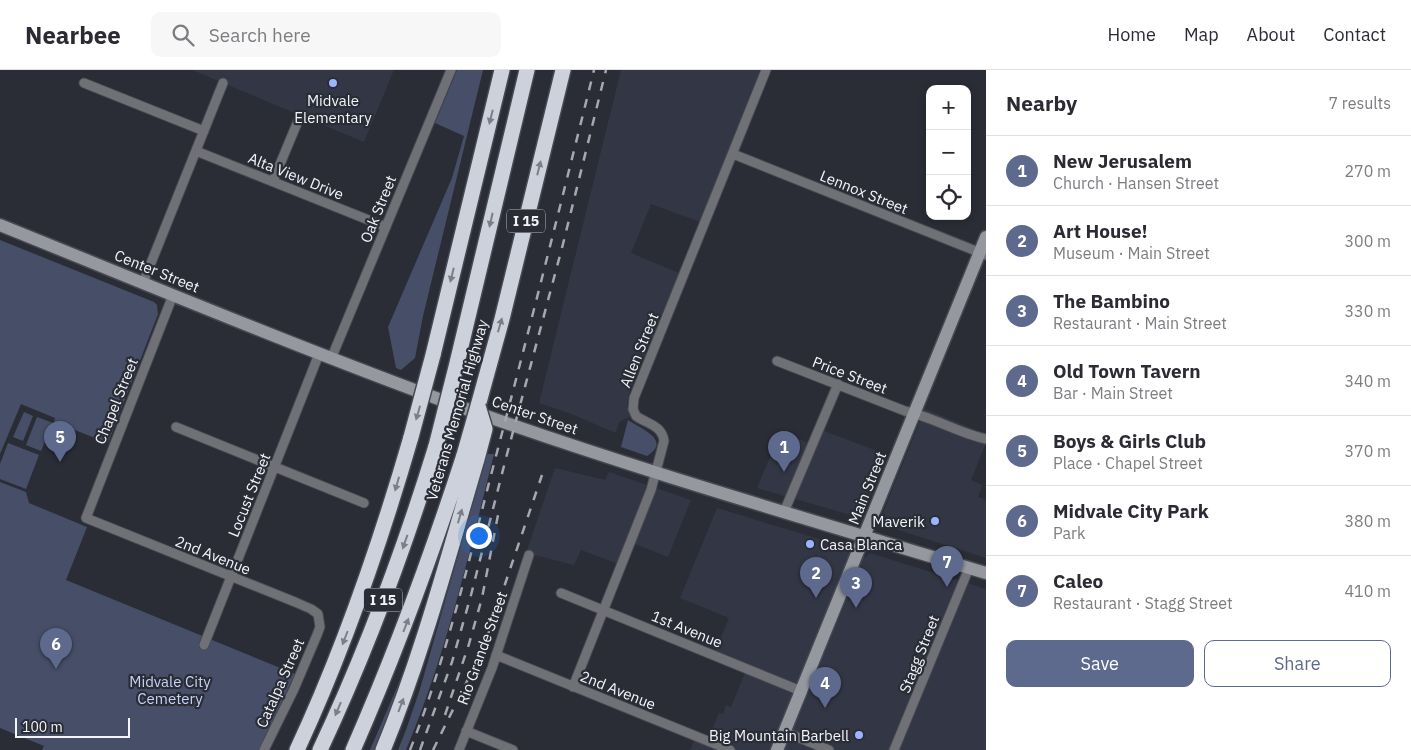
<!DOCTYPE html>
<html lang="en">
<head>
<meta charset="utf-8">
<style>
  :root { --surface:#fff; --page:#f7f7f7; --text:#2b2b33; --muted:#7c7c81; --line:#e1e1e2; --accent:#5e698e }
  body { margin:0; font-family:"IBM Plex Sans",sans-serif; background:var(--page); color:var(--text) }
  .controls { position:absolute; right:15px; top:15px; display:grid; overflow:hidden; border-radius:10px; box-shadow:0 2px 8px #0003 }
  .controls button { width:45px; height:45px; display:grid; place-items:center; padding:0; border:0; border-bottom:1px solid var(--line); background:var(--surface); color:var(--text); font:25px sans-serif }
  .scale { position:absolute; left:15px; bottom:12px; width:115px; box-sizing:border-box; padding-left:5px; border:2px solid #f2f4fa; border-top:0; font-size:14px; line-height:18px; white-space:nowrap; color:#f2f4fa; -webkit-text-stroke:4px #2a2d35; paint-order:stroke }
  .you { position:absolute; left:478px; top:465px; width:18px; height:18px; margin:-12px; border:4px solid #fff; border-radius:50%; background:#1a73e8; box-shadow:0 0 0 8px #1a73e833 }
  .badge { display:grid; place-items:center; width:32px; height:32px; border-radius:50%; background:var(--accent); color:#fff; font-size:16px; font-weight:700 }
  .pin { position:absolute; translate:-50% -41px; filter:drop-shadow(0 1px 2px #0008) }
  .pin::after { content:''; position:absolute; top:26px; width:18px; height:15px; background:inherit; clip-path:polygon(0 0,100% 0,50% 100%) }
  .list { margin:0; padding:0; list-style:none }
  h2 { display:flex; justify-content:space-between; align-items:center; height:65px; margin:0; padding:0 20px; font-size:21px }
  h2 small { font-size:16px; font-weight:400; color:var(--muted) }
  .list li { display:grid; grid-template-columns:32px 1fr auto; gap:15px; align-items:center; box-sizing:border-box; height:70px; padding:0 20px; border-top:1px solid var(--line) }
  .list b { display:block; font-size:19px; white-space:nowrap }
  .list p { margin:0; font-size:16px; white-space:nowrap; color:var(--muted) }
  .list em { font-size:16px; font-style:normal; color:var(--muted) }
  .actions { display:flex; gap:10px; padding:15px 20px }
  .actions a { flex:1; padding:11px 0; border:1px solid var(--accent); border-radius:10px; text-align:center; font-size:18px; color:var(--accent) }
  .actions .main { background:var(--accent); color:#fff }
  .icon { flex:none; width:28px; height:28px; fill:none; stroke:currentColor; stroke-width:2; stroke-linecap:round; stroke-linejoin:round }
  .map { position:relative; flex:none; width:986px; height:680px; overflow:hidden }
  header { display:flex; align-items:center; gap:30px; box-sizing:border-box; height:70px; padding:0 25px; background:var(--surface); border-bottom:1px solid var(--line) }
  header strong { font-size:24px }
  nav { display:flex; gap:28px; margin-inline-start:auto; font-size:18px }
  .search { width:350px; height:45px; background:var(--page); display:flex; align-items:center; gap:12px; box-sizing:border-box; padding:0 18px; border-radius:10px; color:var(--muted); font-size:19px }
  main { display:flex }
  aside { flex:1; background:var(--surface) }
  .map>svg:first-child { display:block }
</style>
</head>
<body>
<header>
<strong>Nearbee</strong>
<div class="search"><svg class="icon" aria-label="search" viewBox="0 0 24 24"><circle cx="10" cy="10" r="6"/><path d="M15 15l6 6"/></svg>Search here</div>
<nav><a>Home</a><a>Map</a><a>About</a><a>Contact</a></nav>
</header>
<main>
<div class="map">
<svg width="986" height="680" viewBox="0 0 986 680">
  <rect width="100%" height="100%" fill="#2a2d35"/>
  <path fill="#333745" d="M192,0H394L364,72Z
    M621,0H760L700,152L651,134L631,183L679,203L629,324L627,335L630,347L619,352L616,363L569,343L539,333Z
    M925,339L986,364V373L971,410L982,415L978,427L986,430V488L886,456L882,451V445Z
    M781,361L817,377L824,361L888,385L862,446H854L757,418Z
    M555,398L605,410L609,402L691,430L668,487L635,474L626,497L581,480L574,495L526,483Z
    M717,438L849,478L850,485L846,491L808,585L792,632L788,634L771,677L772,680H690L698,662L709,666L719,643L723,644L726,635L731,637L745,603L712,589L729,548L680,528Z
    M870,483L986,519V680H783L795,648L799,646L860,497L862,489Z"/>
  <path fill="#474f68" d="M457,0H483L423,246L415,288L401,300L396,298L388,257L452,108L464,66L435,53Z
    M0,170L154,232L157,235L158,244L108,373L54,352L55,348L21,334L0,384Z
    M24,342L33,346L23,371L13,367Z
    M37,347L53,353L41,381L26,375Z
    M628,350C639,358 673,370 647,386L621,377Z
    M8,373L39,385L26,419L0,409V394Z
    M487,384H494C469,484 446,585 406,680H398L406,660L420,619Z
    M0,412L26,422L29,433L87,457L66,510L295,604L259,680H42L44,676L0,658Z
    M410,587L378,680H370Z"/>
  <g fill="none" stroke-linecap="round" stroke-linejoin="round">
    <g stroke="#464951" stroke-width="11">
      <path id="street" d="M84,13L204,61
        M196,81L386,157
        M733,84L986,185
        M273,111L298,51
        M143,213L223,13
        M173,225L86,448L295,532L311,539L318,544L320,557L317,565L294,619L264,680
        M331,289L451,0
        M777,291L905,341C933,347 958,363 986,369
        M176,357L364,433
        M784,442L838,314
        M561,523L801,621
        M204,575L319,284
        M496,585L730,680
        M573,617L651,420L664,371C662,355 647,354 636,346L633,339L634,328L766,0
        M466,661L513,680
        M785,662L829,680
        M459,680L492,598L529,485
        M894,680L969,498"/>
    </g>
    <g stroke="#464951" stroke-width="15">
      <path id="secondary" d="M0,155C151,216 302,279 455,335C630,398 808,449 986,503
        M777,680L986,167"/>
    </g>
    <g stroke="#464951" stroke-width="18">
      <path id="highway" d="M433,285L502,0
        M457,293L527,0
        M478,336L502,249L563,0
        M297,680C344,579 380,474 411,367
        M320,680C366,582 404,480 436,376
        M353,680C396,582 431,487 464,385
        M383,680C422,586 448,487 477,389"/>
    </g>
    <use href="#street" stroke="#707176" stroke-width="9"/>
    <use href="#secondary" stroke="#96989f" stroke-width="12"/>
    <use href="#highway" stroke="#cdd1db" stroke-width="15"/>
    <path stroke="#a5a8af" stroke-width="2.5" stroke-dasharray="9 9" stroke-linecap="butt" d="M445,645L469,574L482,528L498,445
      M410,680C448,584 470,485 496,386C530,257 562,129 594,0
      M420,680L452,592L471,525L506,388L563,174L606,0
      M433,680L483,579L542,405"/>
    <g stroke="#464951" stroke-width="18" stroke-linecap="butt">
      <path id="highway-bridge" d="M411,367L433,285
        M436,376L457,293
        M464,385L478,336
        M477,389L485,359L478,336"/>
    </g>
    <use href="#highway-bridge" stroke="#cdd1db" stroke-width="15"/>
  </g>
  <defs><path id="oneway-solid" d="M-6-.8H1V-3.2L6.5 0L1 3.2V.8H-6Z" transform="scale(1.25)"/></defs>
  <g fill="#7c7f88">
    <use href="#oneway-solid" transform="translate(491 47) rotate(104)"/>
    <use href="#oneway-solid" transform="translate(539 98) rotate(-76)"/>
    <use href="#oneway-solid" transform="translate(491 150) rotate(103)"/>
    <use href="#oneway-solid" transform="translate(452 205) rotate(104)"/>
    <use href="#oneway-solid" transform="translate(500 255) rotate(-74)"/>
    <use href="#oneway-solid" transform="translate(418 343) rotate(106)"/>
    <use href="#oneway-solid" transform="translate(397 414) rotate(106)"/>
    <use href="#oneway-solid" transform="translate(460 446) rotate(-74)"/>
    <use href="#oneway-solid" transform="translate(405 472) rotate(109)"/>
    <use href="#oneway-solid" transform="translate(406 555) rotate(-69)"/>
    <use href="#oneway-solid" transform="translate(345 568) rotate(111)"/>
    <use href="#oneway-solid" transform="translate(401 635) rotate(-69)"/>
    <use href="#oneway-solid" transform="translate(338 639) rotate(113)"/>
  </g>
  <g fill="#9cb4fd" stroke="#2a2d35" stroke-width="2">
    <circle cx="333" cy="13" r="5"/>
    <circle cx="935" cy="451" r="5"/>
    <circle cx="810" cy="474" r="5"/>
    <circle cx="859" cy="665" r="5"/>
  </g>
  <g text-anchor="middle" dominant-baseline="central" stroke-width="4.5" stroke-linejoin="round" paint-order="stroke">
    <g fill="#2a2d35" stroke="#b6b8bf" stroke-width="1">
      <rect x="507" y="139.5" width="38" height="23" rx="4"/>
      <rect x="364" y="518.5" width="38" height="23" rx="4"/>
    </g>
    <g font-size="14" font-weight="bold" fill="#f2f4fa">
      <text x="526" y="151">I 15</text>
      <text x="383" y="530">I 15</text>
    </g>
    <g font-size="15" fill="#f2f4fa" stroke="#2a2d35" text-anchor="end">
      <text x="333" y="30" text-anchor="middle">Midvale<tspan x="333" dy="17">Elementary</tspan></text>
      <text x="925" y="451">Maverik</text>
      <text x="820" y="474" text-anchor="start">Casa Blanca</text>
      <text x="849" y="665">Big Mountain Barbell</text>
    </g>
    <g font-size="15" fill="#f2f4fa" stroke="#2a2d35">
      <text transform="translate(296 106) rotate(22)">Alta View Drive</text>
      <text transform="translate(864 122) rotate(22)">Lennox Street</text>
      <text transform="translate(378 139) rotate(-68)">Oak Street</text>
      <text transform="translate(157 201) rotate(22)">Center Street</text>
      <text transform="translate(639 280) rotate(-68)">Allen Street</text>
      <text transform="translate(850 305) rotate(21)">Price Street</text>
      <text transform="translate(116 331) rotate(-68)">Chapel Street</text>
      <text transform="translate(457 340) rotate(-74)">Veterans Memorial Highway</text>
      <text transform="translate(535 345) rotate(19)">Center Street</text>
      <text transform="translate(867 418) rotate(-68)">Main Street</text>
      <text transform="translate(249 425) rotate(-68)">Locust Street</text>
      <text transform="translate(213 485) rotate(22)">2nd Avenue</text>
      <text transform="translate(687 559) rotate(22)">1st Avenue</text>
      <text transform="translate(482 578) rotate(-70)">Rio Grande Street</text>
      <text transform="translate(919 584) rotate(-68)">Stagg Street</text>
      <text transform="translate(280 613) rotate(-66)">Catalpa Street</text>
      <text transform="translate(618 620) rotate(22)">2nd Avenue</text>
    </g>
    <g font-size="15" fill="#c6d3fa" stroke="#2a2d35">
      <text x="170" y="611">Midvale City<tspan x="170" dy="17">Cemetery</tspan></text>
    </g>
  </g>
</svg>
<div class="controls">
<button>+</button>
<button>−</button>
<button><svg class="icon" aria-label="locate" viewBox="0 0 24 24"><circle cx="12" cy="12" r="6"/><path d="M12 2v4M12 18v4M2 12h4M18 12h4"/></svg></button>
</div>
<div class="scale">100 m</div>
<div class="you"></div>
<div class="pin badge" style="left:784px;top:402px">1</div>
<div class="pin badge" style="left:816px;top:528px">2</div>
<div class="pin badge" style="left:856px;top:538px">3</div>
<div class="pin badge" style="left:825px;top:638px">4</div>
<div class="pin badge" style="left:60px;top:392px">5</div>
<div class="pin badge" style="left:56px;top:599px">6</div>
<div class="pin badge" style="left:947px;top:517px">7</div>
</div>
<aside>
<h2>Nearby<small>7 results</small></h2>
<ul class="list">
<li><span class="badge">1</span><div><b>New Jerusalem</b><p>Church · Hansen Street</p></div><em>270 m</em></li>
<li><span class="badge">2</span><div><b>Art House!</b><p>Museum · Main Street</p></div><em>300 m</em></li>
<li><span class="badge">3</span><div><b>The Bambino</b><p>Restaurant · Main Street</p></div><em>330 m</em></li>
<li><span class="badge">4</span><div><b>Old Town Tavern</b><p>Bar · Main Street</p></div><em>340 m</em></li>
<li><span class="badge">5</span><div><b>Boys &amp; Girls Club</b><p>Place · Chapel Street</p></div><em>370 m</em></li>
<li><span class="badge">6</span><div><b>Midvale City Park</b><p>Park</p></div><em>380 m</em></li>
<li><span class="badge">7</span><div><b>Caleo</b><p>Restaurant · Stagg Street</p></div><em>410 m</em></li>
</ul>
<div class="actions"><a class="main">Save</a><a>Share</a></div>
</aside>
</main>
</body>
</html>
